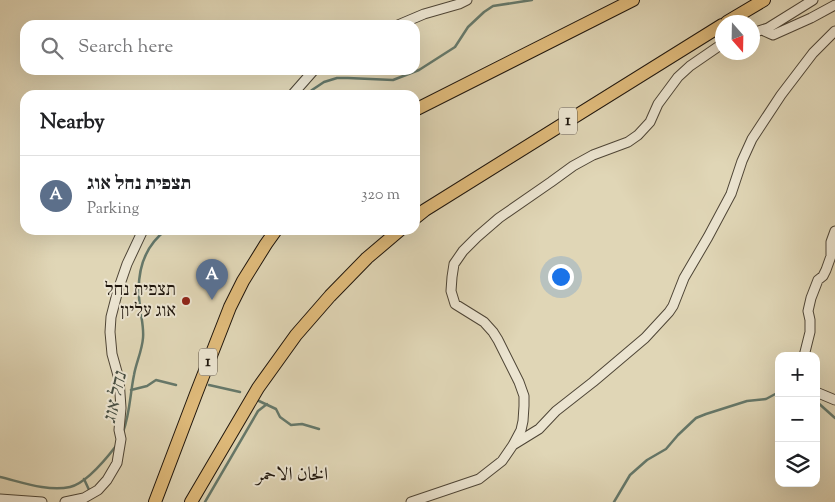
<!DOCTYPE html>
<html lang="en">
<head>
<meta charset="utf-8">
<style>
  :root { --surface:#fff; --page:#f6f6f6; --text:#202124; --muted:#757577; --line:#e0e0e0; --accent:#8f2418 }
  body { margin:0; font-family:"Sorts Mill Goudy",Amiri,"Frank Ruhl Libre",serif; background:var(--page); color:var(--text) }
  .controls { position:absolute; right:15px; bottom:15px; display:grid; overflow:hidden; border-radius:10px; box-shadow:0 5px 20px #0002 }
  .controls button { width:45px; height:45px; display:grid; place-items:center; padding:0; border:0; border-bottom:1px solid var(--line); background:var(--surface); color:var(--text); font:25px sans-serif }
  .compass { position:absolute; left:715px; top:15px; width:45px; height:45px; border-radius:50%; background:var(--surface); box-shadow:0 5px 20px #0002; rotate:160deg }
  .you { position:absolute; left:560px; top:276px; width:18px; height:18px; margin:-12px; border:4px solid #fff; border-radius:50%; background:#1a73e8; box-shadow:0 0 0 8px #1a73e833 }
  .badge { display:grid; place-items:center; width:32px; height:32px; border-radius:50%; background:var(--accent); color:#fff; font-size:16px; font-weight:700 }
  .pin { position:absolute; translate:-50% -41px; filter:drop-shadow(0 1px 2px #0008) }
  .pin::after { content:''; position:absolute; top:26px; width:18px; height:15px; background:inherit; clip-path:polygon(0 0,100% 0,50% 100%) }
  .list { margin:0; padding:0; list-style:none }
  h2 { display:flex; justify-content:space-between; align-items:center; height:65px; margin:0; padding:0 20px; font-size:21px }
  h2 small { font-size:16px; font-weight:400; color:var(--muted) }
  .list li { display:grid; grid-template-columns:32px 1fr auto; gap:15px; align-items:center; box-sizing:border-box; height:80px; padding:0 20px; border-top:1px solid var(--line) }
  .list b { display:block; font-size:19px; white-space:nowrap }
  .list p { margin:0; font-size:16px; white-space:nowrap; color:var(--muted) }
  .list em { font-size:16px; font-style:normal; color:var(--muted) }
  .icon { flex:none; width:28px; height:28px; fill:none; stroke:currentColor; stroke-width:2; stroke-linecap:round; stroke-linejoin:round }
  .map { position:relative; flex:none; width:835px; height:502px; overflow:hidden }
  .search { position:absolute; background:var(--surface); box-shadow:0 5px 20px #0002; left:20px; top:20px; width:400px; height:55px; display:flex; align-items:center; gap:12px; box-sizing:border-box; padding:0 18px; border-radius:15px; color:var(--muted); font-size:19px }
  .panel { position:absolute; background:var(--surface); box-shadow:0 5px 20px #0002; left:20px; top:90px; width:400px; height:145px; border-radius:15px }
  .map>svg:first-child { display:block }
</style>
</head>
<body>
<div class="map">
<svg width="835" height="502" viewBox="0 0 835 502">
  <rect width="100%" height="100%" fill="#e0d6b6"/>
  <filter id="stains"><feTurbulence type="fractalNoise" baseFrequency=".004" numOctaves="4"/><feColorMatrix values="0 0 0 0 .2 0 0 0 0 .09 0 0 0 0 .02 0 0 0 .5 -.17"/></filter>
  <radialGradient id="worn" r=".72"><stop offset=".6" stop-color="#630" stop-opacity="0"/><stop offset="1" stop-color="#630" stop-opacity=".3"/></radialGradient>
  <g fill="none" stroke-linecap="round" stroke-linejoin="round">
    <path stroke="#65786a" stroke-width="2.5" d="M307,95L312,90L324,82L337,78H348L393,80L419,70L455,47L468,27L484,12L493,6L532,0
      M209,385L240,392
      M131,390L147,386L156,380L176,385
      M259,401L276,409L280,417L291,425L302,424L319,429
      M816,401L835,418
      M123,432C130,414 130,394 134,375C136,363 142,351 143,338C144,327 141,317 140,307C136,278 141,249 166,230
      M0,477C21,482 48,492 70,487C87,483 106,459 116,446
      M84,479L90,492
      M205,502L258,411L267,404
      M614,502L630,475L647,460L666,449L678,435L696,418L706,414L747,401L766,399L779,392"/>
    <g stroke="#4e4536" stroke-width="11">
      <path id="minor" d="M398,25L424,14L459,4L467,0
        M762,30L773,35L811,18L835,5
        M752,33L768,28L813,0
        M292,95L314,70
        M804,356L810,332V320L808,311L811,298L818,280L823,276L826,270L831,256V242L835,231
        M816,392L835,400
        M513,445L539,429L556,411L593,382L645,338L669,312L673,306L684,278L708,237L731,194L742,161L752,139L781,95L813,53L835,31
        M0,499L42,502
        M65,502L84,498L98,490L107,480L117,463L121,439L119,430L121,408L119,379L112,354L110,332L111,317L118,290L127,264L143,230
        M411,502L479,479L502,461L513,445L521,430L523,421L524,406V396L519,382L498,340L493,332L484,322L455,304L451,291L452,277L454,264L463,251L477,237L499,218L551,182L573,166L593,155L628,142L638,135L650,122L658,104L678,77L690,66L722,44"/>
    </g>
    <g stroke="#1e150c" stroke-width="14">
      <path id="highway" d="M727,22L764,0
        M415,110L633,0
        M415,218L425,210L722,25
        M155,502L196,394L230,307L243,281L266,244L276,230
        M191,502L258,388L296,335L330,296L367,258L400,230"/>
    </g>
    <use href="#minor" stroke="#ebe4d0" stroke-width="9"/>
    <use href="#highway" stroke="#e0bb7b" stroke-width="12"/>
  </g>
  <circle fill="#8f2418" stroke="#ebe4d0" stroke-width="2" cx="186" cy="301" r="5"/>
  <g text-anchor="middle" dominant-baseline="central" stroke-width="4" stroke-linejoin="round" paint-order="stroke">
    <g fill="#ebe4d0" stroke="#5c5347" stroke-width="1">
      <rect x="559" y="107.5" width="18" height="27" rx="4"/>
      <rect x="199" y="348.5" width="18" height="27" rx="4"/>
    </g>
    <g font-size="16" font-weight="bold" fill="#1e150c">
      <text x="568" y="121">1</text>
      <text x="208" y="362">1</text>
    </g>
    <g font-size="18" fill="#1e150c" stroke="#ebe4d0" text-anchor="end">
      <text x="176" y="291">תצפית נחל<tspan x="176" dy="21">אוג עליון</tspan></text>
    </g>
    <g font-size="19" font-style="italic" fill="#474f43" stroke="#ebe4d0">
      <text transform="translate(116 398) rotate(-77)">נחל אוג</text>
    </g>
    <g font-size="19" fill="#1e150c" stroke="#ebe4d0">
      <text x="292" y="475">الخان الاحمر</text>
    </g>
  </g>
  <rect width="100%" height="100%" filter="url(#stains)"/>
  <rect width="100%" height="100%" fill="url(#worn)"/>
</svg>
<div class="controls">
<button>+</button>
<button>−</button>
<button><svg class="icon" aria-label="layers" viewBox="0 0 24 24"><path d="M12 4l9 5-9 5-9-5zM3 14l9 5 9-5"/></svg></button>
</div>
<svg class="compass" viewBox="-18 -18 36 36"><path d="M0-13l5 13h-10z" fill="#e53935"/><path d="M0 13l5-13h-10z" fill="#757577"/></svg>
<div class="you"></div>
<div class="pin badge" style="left:212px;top:300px;background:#5c6f8a">A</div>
<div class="search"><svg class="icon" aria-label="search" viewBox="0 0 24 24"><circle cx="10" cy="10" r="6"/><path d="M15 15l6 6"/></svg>Search here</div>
<section class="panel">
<h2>Nearby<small></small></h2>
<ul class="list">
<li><span class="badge" style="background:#5c6f8a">A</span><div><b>תצפית נחל אוג</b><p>Parking</p></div><em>320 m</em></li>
</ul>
</section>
</div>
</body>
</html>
